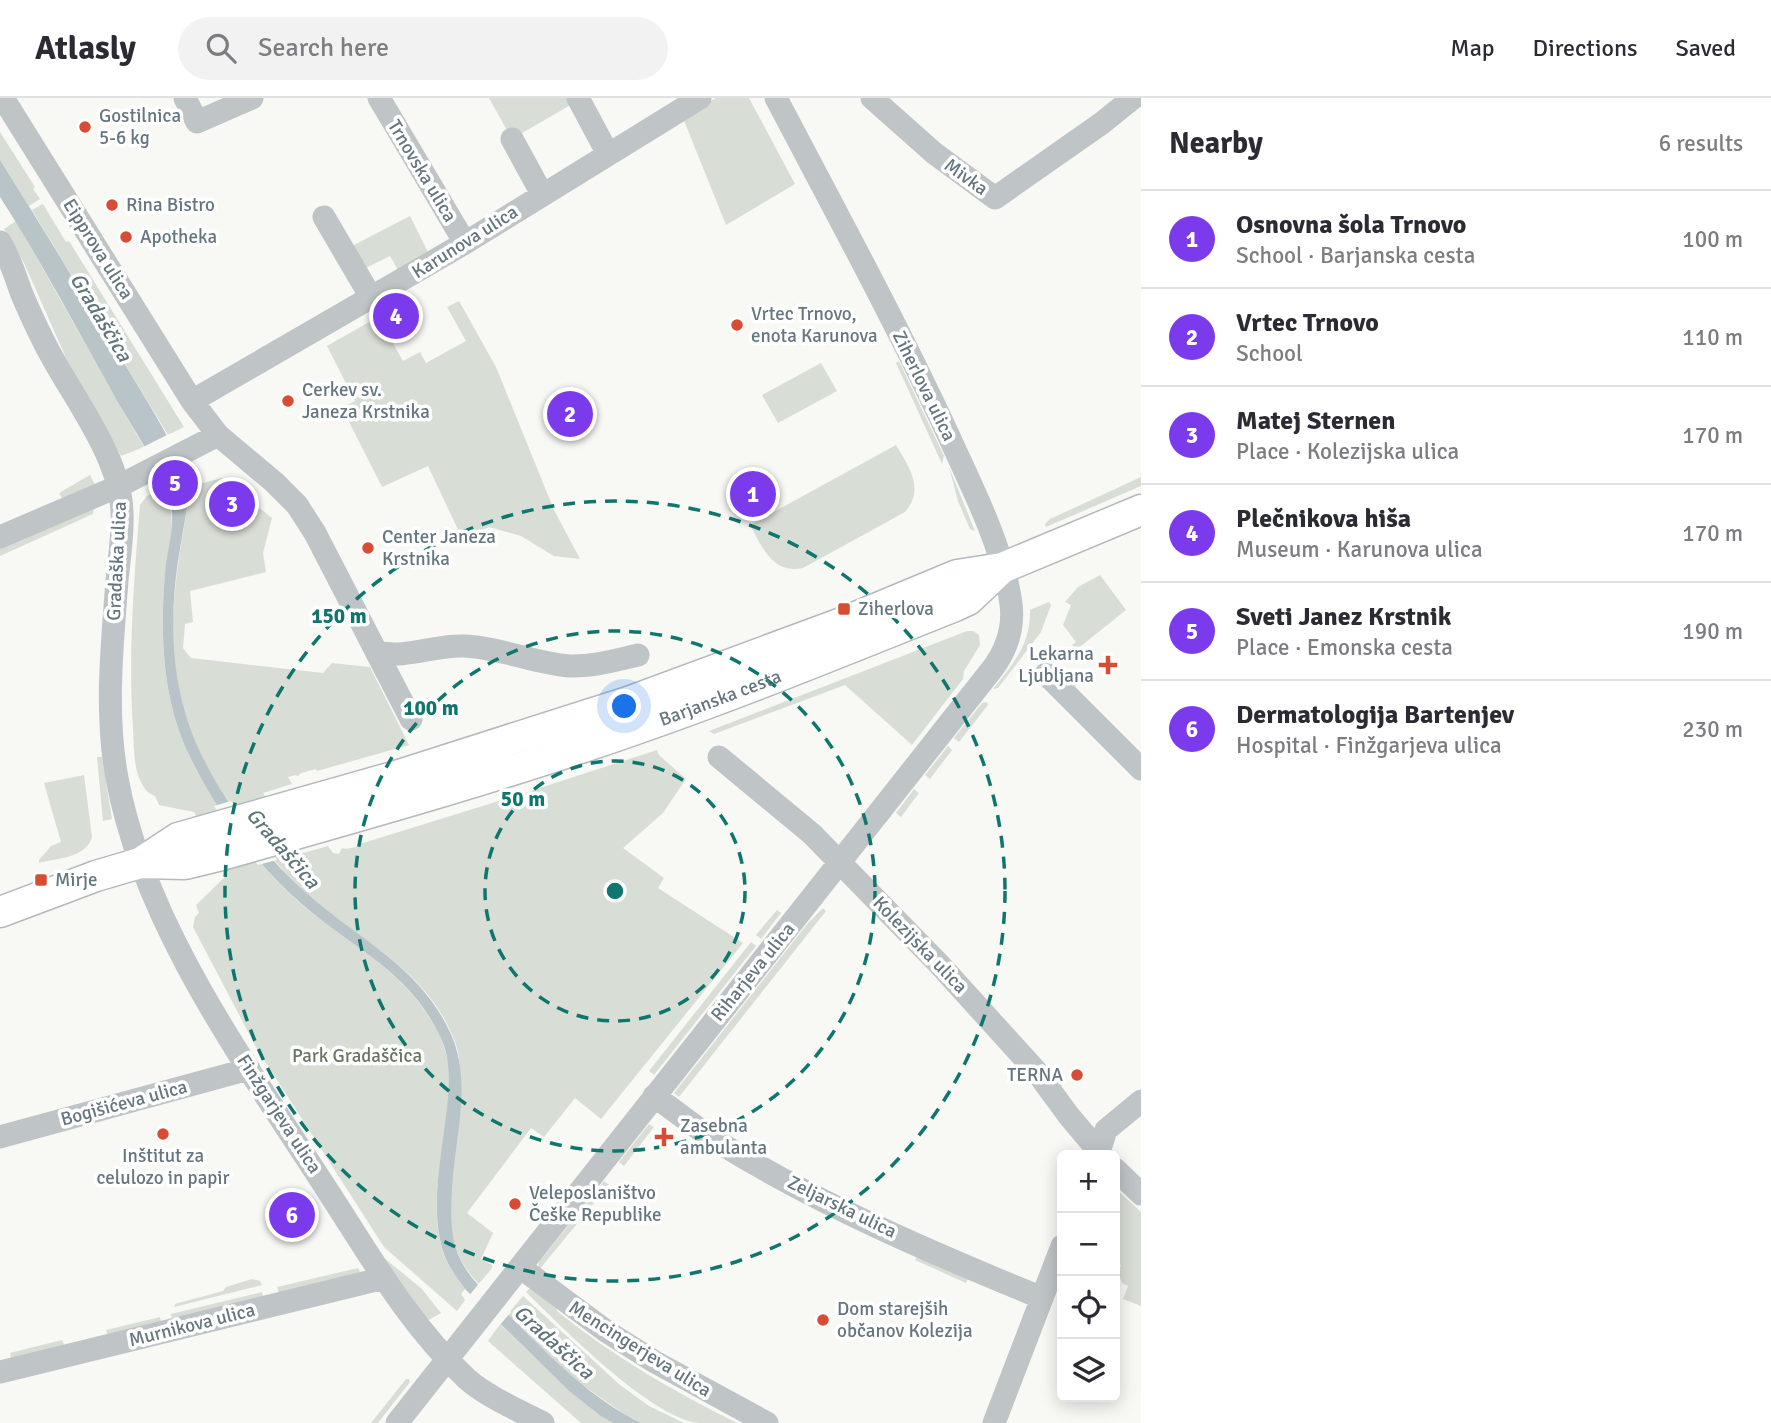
<!DOCTYPE html>
<html lang="en">
<head>
<meta charset="utf-8">
<style>
  :root { --surface:#fff; --page:#f2f2f3; --text:#2b2b33; --muted:#7c7c81; --line:#e1e1e2; --accent:#7c3aed }
  body { margin:0; font-family:Signika,sans-serif; background:var(--page); color:var(--text) }
  .controls { position:absolute; right:21px; bottom:21px; display:grid; overflow:hidden; border-radius:10px; box-shadow:0 4px 18px #0003 }
  .controls button { width:63px; height:63px; display:grid; place-items:center; padding:0; border:0; border-bottom:2px solid var(--line); background:var(--surface); color:var(--text); font:35px sans-serif }
  .you { position:absolute; left:625px; top:609px; width:24px; height:24px; margin:-18px; border:5px solid #fff; border-radius:50%; background:#1a73e8; box-shadow:0 0 0 10px #1a73e833 }
  .badge { display:grid; place-items:center; width:46px; height:46px; border-radius:50%; background:var(--accent); color:#fff; font-size:23px; font-weight:700 }
  .pin { position:absolute; translate:-50% -50%; border:4px solid #fff; box-shadow:0 2px 7px #0006 }
  .list { margin:0; padding:0; list-style:none }
  h2 { display:flex; justify-content:space-between; align-items:center; height:91px; margin:0; padding:0 28px; font-size:30px }
  h2 small { font-size:23px; font-weight:400; color:var(--muted) }
  .list li { display:grid; grid-template-columns:46px 1fr auto; gap:21px; align-items:center; box-sizing:border-box; height:98px; padding:0 28px; border-top:2px solid var(--line) }
  .list b { display:block; font-size:26px; white-space:nowrap }
  .list p { margin:0; font-size:23px; white-space:nowrap; color:var(--muted) }
  .list em { font-size:23px; font-style:normal; color:var(--muted) }
  .icon { flex:none; width:38px; height:38px; fill:none; stroke:currentColor; stroke-width:2; stroke-linecap:round; stroke-linejoin:round }
  .map { position:relative; flex:none; width:1141px; height:1325px; overflow:hidden }
  header { display:flex; align-items:center; gap:42px; box-sizing:border-box; height:98px; padding:0 35px; background:var(--surface); border-bottom:2px solid var(--line) }
  header strong { font-size:33px }
  nav { display:flex; gap:38px; margin-inline-start:auto; font-size:24px }
  .search { width:490px; height:63px; background:var(--page); display:flex; align-items:center; gap:18px; box-sizing:border-box; padding:0 24px; border-radius:38px; color:var(--muted); font-size:26px }
  main { display:flex }
  aside { flex:1; background:var(--surface) }
  .map>svg:first-child { display:block }
</style>
</head>
<body>
<header>
<strong>Atlasly</strong>
<div class="search"><svg class="icon" aria-label="search" viewBox="0 0 24 24"><circle cx="10" cy="10" r="6"/><path d="M15 15l6 6"/></svg>Search here</div>
<nav><a>Map</a><a>Directions</a><a>Saved</a></nav>
</header>
<main>
<div class="map">
<svg width="1141" height="1325" viewBox="0 0 1141 1325">
  <rect width="100%" height="100%" fill="#f8f8f5"/>
  <path fill="#d8ddd5" d="M489,0H578L579,2L512,41Z
    M716,0H749L795,86L726,127L683,20Z
    M0,34L35,89L33,91L40,101L29,108L0,62Z
    M43,106L66,144L69,143L184,329L168,337L32,112Z
    M410,118L429,156L398,172L390,158L364,171L352,148Z
    M16,123L130,325L144,349L121,358L67,262L24,165L4,131Z
    M459,203L496,269L554,412L580,461L554,458L521,438L489,429L462,440L428,368L382,389L342,310L355,303L327,248L378,219L403,263L420,254L426,265L466,243L447,209Z
    M899,263L944,358L942,366L896,265Z
    M821,265L837,293L778,325L762,297Z
    M896,347C909,369 925,391 905,414L803,470C773,477 762,449 750,427Z
    M949,369L975,433L970,431L958,403Z
    M90,377L96,389L63,402L59,395Z
    M1141,379V388L1046,429L1045,426L1050,421Z
    M222,380L272,420L263,455L266,474L190,493L193,524L185,526L183,550L191,560L323,575L332,565L370,569L409,647L317,673L316,671L301,675L298,678L295,677L288,679L292,686L263,695L299,756L328,748L333,755L339,756L342,750L346,751L360,748V746L512,699L657,652L659,657L686,681L663,715L623,750L664,780L658,790L743,845L601,1021L575,1000L544,1039L531,1030L467,1115L493,1135L481,1161L492,1167V1170L479,1186C469,1176 461,1164 456,1151C442,1108 459,1039 460,993C460,974 461,959 454,941C428,877 376,852 326,812C295,787 270,759 246,728C219,694 196,655 183,613C161,545 179,457 191,388Z
    M164,390C180,420 166,456 164,489C160,554 165,615 197,673C221,716 251,758 286,792C331,837 392,862 428,917C432,924 439,932 441,940C445,952 450,968 450,981C449,1039 424,1103 445,1160C450,1171 458,1181 465,1191L461,1196L465,1202L457,1213L384,1149L256,949L193,829L195,819L199,815L196,807L228,776L194,714L159,707L155,698C150,696 146,693 143,688C133,672 134,648 133,630C128,555 134,482 140,407L147,398Z
    M94,408L93,416L0,458V450Z
    M1100,477L1126,512L1076,552L1072,547L1076,544L1063,527L1071,507L1065,504L1078,489Z
    M1049,504L1051,507L1041,534L998,590L993,591C1013,566 1031,546 1030,512Z
    M967,533H973L979,537L980,547L964,573L963,581L912,647L845,587L714,636L709,633Z
    M987,604L988,607L959,644L954,640L982,605Z
    M948,648L952,652L930,681L925,677Z
    M97,659H102L112,721L103,723Z
    M84,677L92,739C86,760 58,760 39,765V762L51,748L61,744L44,685Z
    M914,691L919,695L901,719L896,715Z
    M823,810L826,813L679,999L674,995L808,825Z
    M777,812L781,815L761,841L756,837Z
    M751,844L756,848L654,977L649,973Z
    M649,1026L654,1029L624,1068L619,1064Z
    M604,1083L609,1087L538,1173L539,1164Z
    M1115,1090L1141,1114V1208L1123,1201L1128,1188L1122,1185L1118,1175L1121,1167L1115,1164Z
    M917,1158L968,1181L966,1185L915,1162Z
    M383,1159L422,1191L441,1215L427,1223L421,1219Z
    M358,1170L360,1173L358,1175L279,1195L277,1189Z
    M252,1181L260,1183L262,1187L174,1209L175,1206L223,1193L226,1189Z
    M532,1188L556,1204L557,1213C611,1257 674,1294 737,1325C724,1325 711,1325 698,1325C650,1319 562,1229 526,1194Z
    M262,1194L263,1199L172,1221L171,1216Z
    M523,1198L620,1287L649,1308L684,1325H641L627,1318L571,1279L508,1216Z
    M160,1219L161,1224L108,1238L106,1232Z
    M500,1226L569,1293L613,1325H581L488,1243Z
    M62,1242L64,1247L11,1261L10,1255Z
    M406,1281H409L410,1284L378,1325H371Z"/>
  <path fill="#b8c4c7" d="M0,62C47,136 92,212 138,288C154,314 169,340 182,368C184,373 190,382 191,388C192,393 189,398 188,403C185,423 181,443 178,463C168,532 172,599 204,662C233,719 277,774 328,813C376,851 422,875 450,934C473,983 455,1038 452,1090C451,1109 450,1132 456,1151C465,1179 492,1201 513,1221C553,1261 590,1300 641,1325H613L601,1318L569,1293L465,1191C458,1181 450,1171 445,1159C428,1113 442,1057 447,1010C450,985 451,959 439,936C409,874 353,850 304,808C257,768 217,714 190,659C162,601 160,538 165,475C167,453 175,429 171,406C165,378 134,332 119,306C80,237 43,166 0,99Z"/>
  <path fill="#f8f8f5" d="M171,335L190,377L160,391L141,350Z
    M231,703L277,762L258,767L239,744L214,708Z
    M481,1183L511,1214L498,1229L468,1199Z"/>
  <g fill="none" stroke-linecap="round" stroke-linejoin="round">
    <g stroke="#b3b9bc" stroke-width="33">
      <g id="major">
        <path d="M140,765L178,740L393,679L628,604L839,526L957,477L1002,470L1141,412"/>
        <path id="s1" d="M0,814L96,778L140,765L185,766L218,758C359,718 500,679 639,630C745,593 850,550 955,508L968,502L1002,470"/>
      </g>
    </g>
    <path stroke="#bfc4c7" stroke-width="23" d="M3,0L192,303L218,337L274,384L297,407L315,435L411,621
      M185,0L197,24L252,0
      M379,0L465,145
      M578,0L608,56
      M872,0L934,55L995,100L1102,25L1133,0
      M512,41L542,96
      M324,119L372,201
      M0,144C10,160 15,177 21,194C28,211 36,228 44,244C69,295 121,357 122,415C123,438 119,461 117,483C112,548 105,616 117,680C143,824 243,962 322,1084C366,1151 407,1225 467,1281C486,1298 520,1313 543,1325
      M192,303L465,145L700,0
      M0,439L119,388L218,337
      M377,554C407,561 433,547 463,548C499,549 533,565 569,568C592,569 616,562 638,557
      M1046,576L1141,671
      M719,659L812,736L939,866L1036,973L1069,1018L1102,1057
      M654,998C674,1012 694,1028 715,1042C815,1105 932,1155 1042,1200
      M0,1039L249,971
      M1098,1057L1106,1032L1141,1003
      M1115,1071L1141,1096
      M520,1169L606,1233L655,1264L767,1325
      M0,1274L384,1180
      M397,1325L993,570C1007,551 1014,530 1011,506C1005,458 977,399 957,356C902,235 838,118 776,0
      M994,1325L1062,1148"/>
    <use href="#major" stroke="#fff" stroke-width="30"/>
  </g>
  <g fill="none" stroke="#0f766e" stroke-width="3.5" stroke-dasharray="12 9">
    <circle cx="615" cy="793" r="130"/>
    <circle cx="615" cy="793" r="260"/>
    <circle cx="615" cy="793" r="390"/>
  </g>
  <g fill="#d94c34" stroke="#fff" stroke-width="2.5">
    <circle cx="85" cy="29" r="7"/>
    <circle cx="112" cy="107" r="7"/>
    <circle cx="126" cy="139" r="7"/>
    <circle cx="737" cy="227" r="7"/>
    <circle cx="288" cy="303" r="7"/>
    <circle cx="368" cy="450" r="7"/>
    <rect x="837" y="504" width="14" height="14" rx="3.5"/>
    <path d="M1104.5 556.5h7v7h7v7h-7v7h-7v-7h-7v-7h7z"/>
    <rect x="34" y="775" width="14" height="14" rx="3.5"/>
    <circle cx="1077" cy="977" r="7"/>
    <circle cx="163" cy="1036" r="7"/>
    <path d="M660.5 1028.5h7v7h7v7h-7v7h-7v-7h-7v-7h7z"/>
    <circle cx="515" cy="1106" r="7"/>
    <circle cx="823" cy="1222" r="7"/>
  </g>
  <g text-anchor="middle" dominant-baseline="central" stroke-width="7" stroke-linejoin="round" paint-order="stroke">
    <g font-size="19" fill="#65767f" stroke="#fff" text-anchor="start">
      <text x="99" y="18">Gostilnica<tspan x="99" dy="22">5-6 kg</tspan></text>
      <text x="126" y="107">Rina Bistro</text>
      <text x="140" y="139">Apotheka</text>
      <text x="751" y="216">Vrtec Trnovo,<tspan x="751" dy="22">enota Karunova</tspan></text>
      <text x="302" y="292">Cerkev sv.<tspan x="302" dy="22">Janeza Krstnika</tspan></text>
      <text x="382" y="439">Center Janeza<tspan x="382" dy="22">Krstnika</tspan></text>
      <text x="858" y="511">Ziherlova</text>
      <text x="1094" y="556" text-anchor="end">Lekarna<tspan x="1094" dy="22">Ljubljana</tspan></text>
      <text x="55" y="782">Mirje</text>
      <text x="1063" y="977" text-anchor="end">TERNA</text>
      <text x="680" y="1028">Zasebna<tspan x="680" dy="22">ambulanta</tspan></text>
      <text x="163" y="1058" text-anchor="middle">Inštitut za<tspan x="163" dy="22">celulozo in papir</tspan></text>
      <text x="529" y="1095">Veleposlaništvo<tspan x="529" dy="22">Češke Republike</tspan></text>
      <text x="837" y="1211">Dom starejših<tspan x="837" dy="22">občanov Kolezija</tspan></text>
    </g>
    <g font-size="19" fill="#65767f" stroke="#fff">
      <text transform="translate(422 73) rotate(59)">Trnovska ulica</text>
      <text transform="translate(966 79) rotate(36)">Mivka</text>
      <text transform="translate(465 144) rotate(-32)">Karunova ulica</text>
      <text transform="translate(98 151) rotate(58)">Eipprova ulica</text>
      <text transform="translate(924 288) rotate(64)">Ziherlova ulica</text>
      <text transform="translate(117 463) rotate(-87)">Gradaška ulica</text>
      <text stroke="none"><textPath href="#s1" startOffset="754">Barjanska cesta</textPath></text>
      <text transform="translate(920 847) rotate(46)">Kolezijska ulica</text>
      <text transform="translate(753 874) rotate(-51)">Riharjeva ulica</text>
      <text transform="translate(124 1005) rotate(-15)">Bogišićeva ulica</text>
      <text transform="translate(279 1016) rotate(57)">Finžgarjeva ulica</text>
      <text transform="translate(842 1109) rotate(26)">Zeljarska ulica</text>
      <text transform="translate(192 1227) rotate(-14)">Murnikova ulica</text>
      <text transform="translate(640 1251) rotate(32)">Mencingerjeva ulica</text>
    </g>
    <g font-size="19" fill="#687763" stroke="#fff">
      <text x="357" y="958">Park Gradaščica</text>
    </g>
    <g font-size="21" font-style="italic" fill="#607579" stroke="#fff">
      <text transform="translate(101 219) rotate(59)">Gradaščica</text>
      <text transform="translate(283 750) rotate(49)">Gradaščica</text>
      <text transform="translate(554 1244) rotate(42)">Gradaščica</text>
    </g>
  </g>
  <circle cx="615" cy="793" r="10" fill="#0f766e" stroke="#fff" stroke-width="3.5"/>
  <g font-size="21" text-anchor="middle" font-weight="bold" fill="#0f766e" stroke="#fff" stroke-width="7" stroke-linejoin="round" paint-order="stroke">
    <text x="339" y="525">150 m</text>
    <text x="431" y="617">100 m</text>
    <text x="523" y="708">50 m</text>
  </g>
</svg>
<div class="controls">
<button>+</button>
<button>−</button>
<button><svg class="icon" aria-label="locate" viewBox="0 0 24 24"><circle cx="12" cy="12" r="6"/><path d="M12 2v4M12 18v4M2 12h4M18 12h4"/></svg></button>
<button><svg class="icon" aria-label="layers" viewBox="0 0 24 24"><path d="M12 4l9 5-9 5-9-5zM3 14l9 5 9-5"/></svg></button>
</div>
<div class="you"></div>
<div class="pin badge" style="left:753px;top:396px">1</div>
<div class="pin badge" style="left:570px;top:316px">2</div>
<div class="pin badge" style="left:232px;top:406px">3</div>
<div class="pin badge" style="left:396px;top:218px">4</div>
<div class="pin badge" style="left:175px;top:385px">5</div>
<div class="pin badge" style="left:292px;top:1117px">6</div>
</div>
<aside>
<h2>Nearby<small>6 results</small></h2>
<ul class="list">
<li><span class="badge">1</span><div><b>Osnovna šola Trnovo</b><p>School · Barjanska cesta</p></div><em>100 m</em></li>
<li><span class="badge">2</span><div><b>Vrtec Trnovo</b><p>School</p></div><em>110 m</em></li>
<li><span class="badge">3</span><div><b>Matej Sternen</b><p>Place · Kolezijska ulica</p></div><em>170 m</em></li>
<li><span class="badge">4</span><div><b>Plečnikova hiša</b><p>Museum · Karunova ulica</p></div><em>170 m</em></li>
<li><span class="badge">5</span><div><b>Sveti Janez Krstnik</b><p>Place · Emonska cesta</p></div><em>190 m</em></li>
<li><span class="badge">6</span><div><b>Dermatologija Bartenjev</b><p>Hospital · Finžgarjeva ulica</p></div><em>230 m</em></li>
</ul>
</aside>
</main>
</body>
</html>
